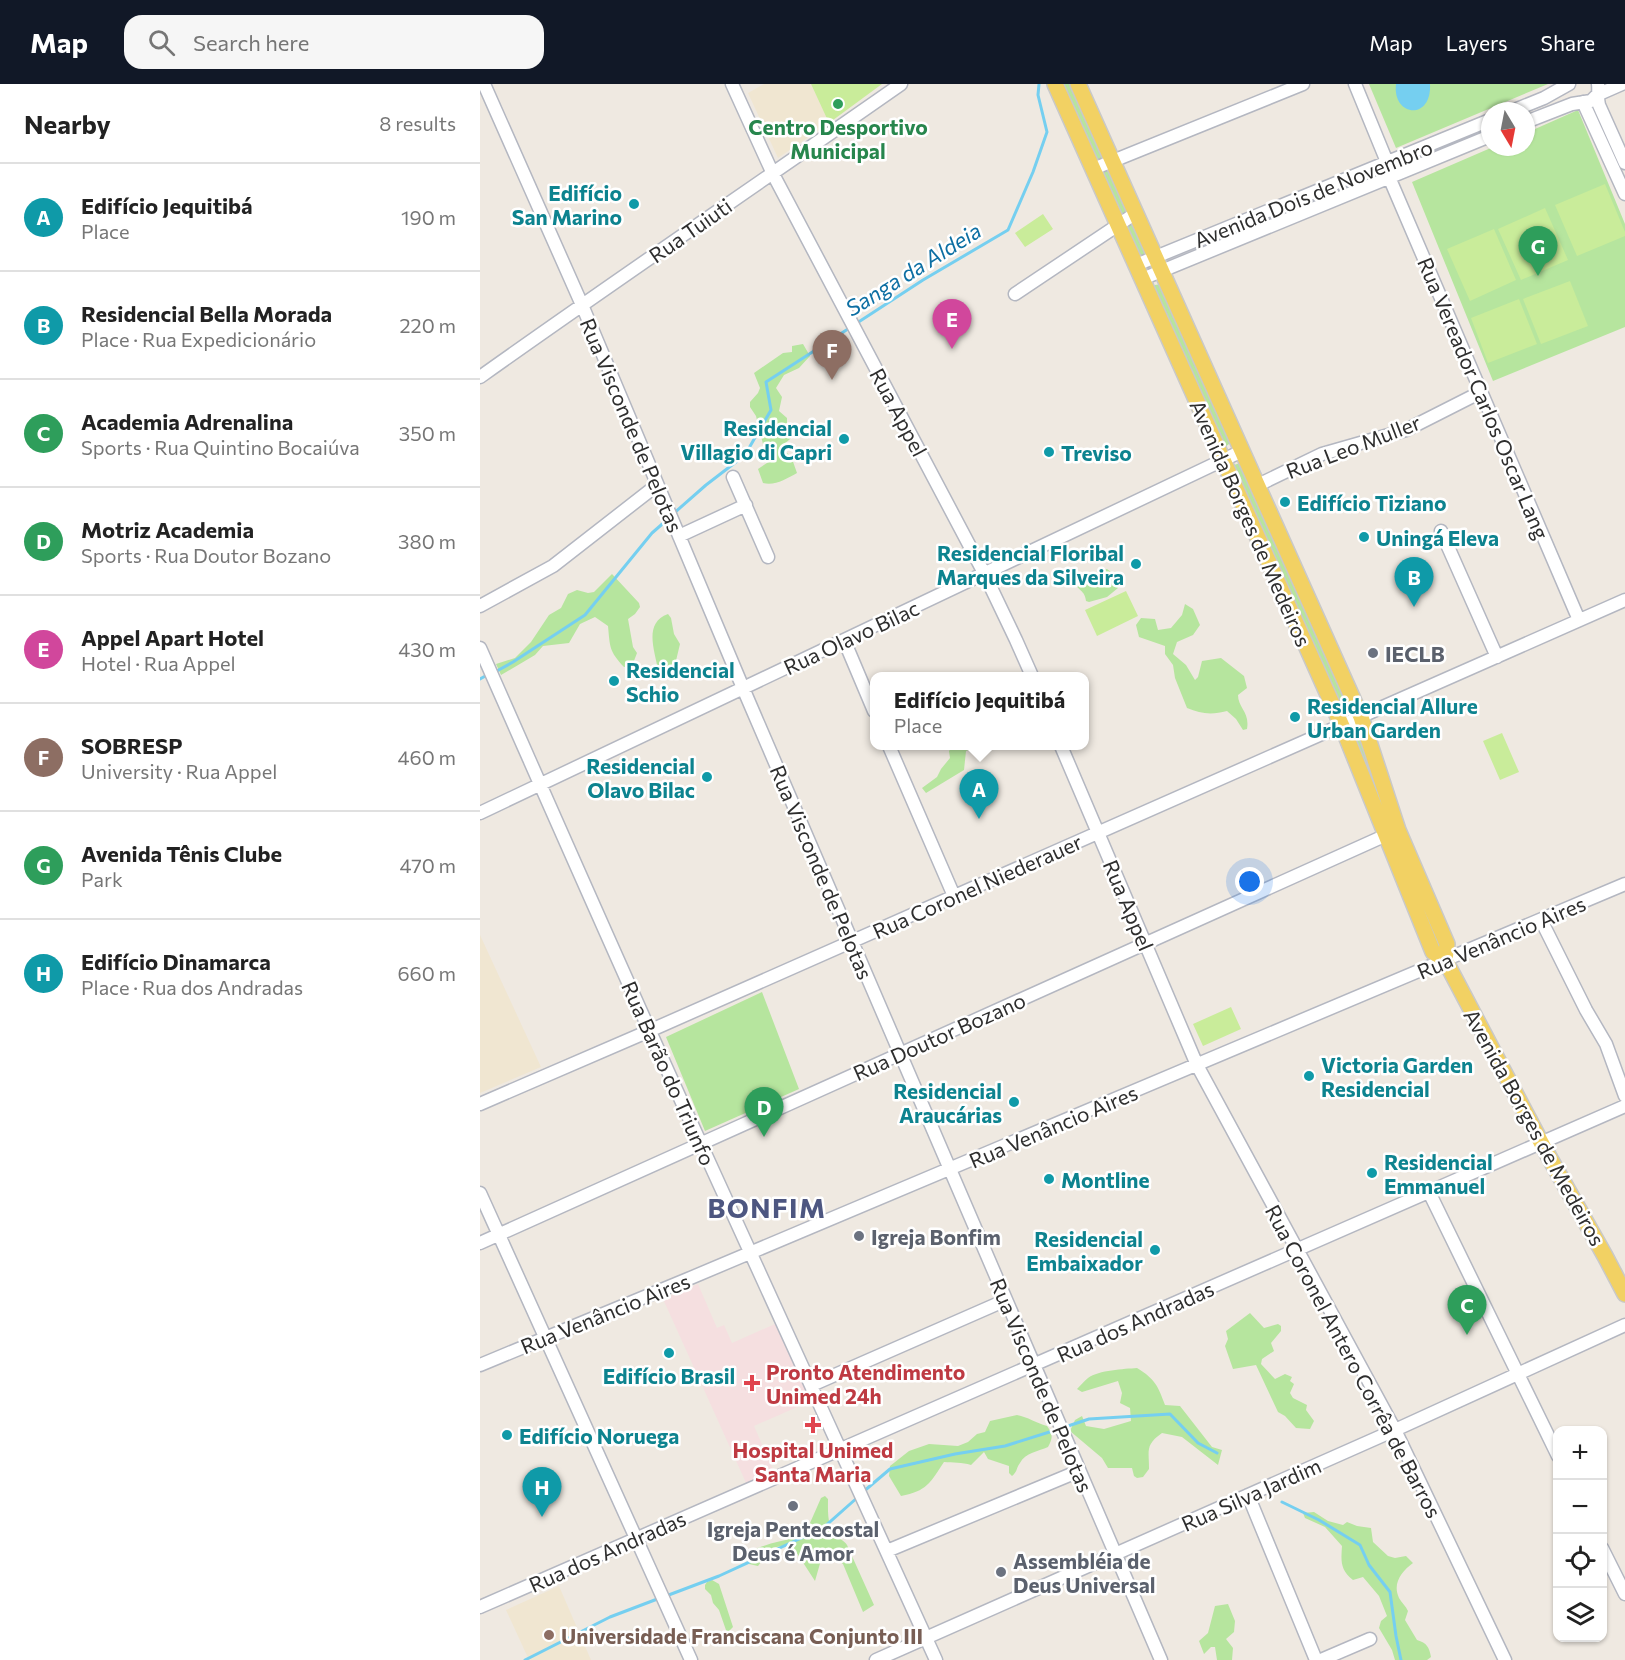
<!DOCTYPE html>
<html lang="en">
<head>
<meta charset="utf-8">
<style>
  :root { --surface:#fff; --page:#f6f6f6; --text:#222; --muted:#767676; --line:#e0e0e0; --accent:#111827 }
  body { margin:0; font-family:Commissioner,sans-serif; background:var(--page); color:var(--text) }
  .controls { position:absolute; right:18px; bottom:18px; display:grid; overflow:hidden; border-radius:12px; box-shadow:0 2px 4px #0004 }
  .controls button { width:54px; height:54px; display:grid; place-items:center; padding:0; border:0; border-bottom:2px solid var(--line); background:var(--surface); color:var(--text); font:30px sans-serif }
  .compass { position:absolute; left:1001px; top:18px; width:54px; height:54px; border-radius:50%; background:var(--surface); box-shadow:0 2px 4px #0004; rotate:170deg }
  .you { position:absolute; left:770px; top:798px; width:21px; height:21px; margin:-15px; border:4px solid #fff; border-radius:50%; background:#1a73e8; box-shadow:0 0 0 9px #1a73e833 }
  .badge { display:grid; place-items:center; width:39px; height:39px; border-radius:50%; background:var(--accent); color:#fff; font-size:20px; font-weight:700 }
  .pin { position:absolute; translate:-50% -50px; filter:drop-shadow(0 2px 3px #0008) }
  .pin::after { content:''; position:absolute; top:32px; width:21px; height:18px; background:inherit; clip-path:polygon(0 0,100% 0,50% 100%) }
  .popup { position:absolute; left:390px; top:588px; width:219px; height:78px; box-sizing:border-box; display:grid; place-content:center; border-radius:12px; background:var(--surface); filter:drop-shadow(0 2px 4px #0005); font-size:20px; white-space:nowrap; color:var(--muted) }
  .popup b { font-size:22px; color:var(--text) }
  .popup::after { content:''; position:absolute; left:50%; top:100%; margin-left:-12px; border:12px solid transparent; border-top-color:var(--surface) }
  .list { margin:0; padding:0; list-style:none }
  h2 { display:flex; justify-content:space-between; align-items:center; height:78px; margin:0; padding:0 24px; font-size:26px }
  h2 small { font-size:20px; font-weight:400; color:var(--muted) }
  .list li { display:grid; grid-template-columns:39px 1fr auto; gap:18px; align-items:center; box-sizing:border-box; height:108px; padding:0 24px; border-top:2px solid var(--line) }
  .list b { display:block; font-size:22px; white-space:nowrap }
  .list p { margin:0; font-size:20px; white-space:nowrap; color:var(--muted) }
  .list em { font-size:20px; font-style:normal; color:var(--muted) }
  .icon { flex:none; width:33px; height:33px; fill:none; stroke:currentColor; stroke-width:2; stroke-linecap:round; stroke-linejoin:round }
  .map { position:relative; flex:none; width:1145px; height:1576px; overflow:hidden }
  header { display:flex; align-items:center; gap:36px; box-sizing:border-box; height:84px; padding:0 30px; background:var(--accent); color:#fff }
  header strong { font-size:28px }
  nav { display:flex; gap:33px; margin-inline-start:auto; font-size:21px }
  .search { width:420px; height:54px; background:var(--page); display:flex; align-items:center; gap:15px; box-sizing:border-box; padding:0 21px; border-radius:18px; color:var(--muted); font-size:22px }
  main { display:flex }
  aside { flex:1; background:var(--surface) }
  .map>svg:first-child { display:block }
</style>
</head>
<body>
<header>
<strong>Map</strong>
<div class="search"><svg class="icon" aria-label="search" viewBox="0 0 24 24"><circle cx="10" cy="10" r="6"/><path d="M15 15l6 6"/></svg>Search here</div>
<nav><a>Map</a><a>Layers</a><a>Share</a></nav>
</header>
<main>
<aside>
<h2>Nearby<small>8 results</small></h2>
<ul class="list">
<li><span class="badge" style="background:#0f9aa8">A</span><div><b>Edifício Jequitibá</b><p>Place</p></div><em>190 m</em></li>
<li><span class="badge" style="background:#0f9aa8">B</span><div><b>Residencial Bella Morada</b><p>Place · Rua Expedicionário</p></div><em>220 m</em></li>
<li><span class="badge" style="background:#2e9e5b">C</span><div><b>Academia Adrenalina</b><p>Sports · Rua Quintino Bocaiúva</p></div><em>350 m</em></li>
<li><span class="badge" style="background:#2e9e5b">D</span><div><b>Motriz Academia</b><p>Sports · Rua Doutor Bozano</p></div><em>380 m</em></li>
<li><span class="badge" style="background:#d1479c">E</span><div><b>Appel Apart Hotel</b><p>Hotel · Rua Appel</p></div><em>430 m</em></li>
<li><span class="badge" style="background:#8d6e63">F</span><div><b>SOBRESP</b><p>University · Rua Appel</p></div><em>460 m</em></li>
<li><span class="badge" style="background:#2e9e5b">G</span><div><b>Avenida Tênis Clube</b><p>Park</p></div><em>470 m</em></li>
<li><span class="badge" style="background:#0f9aa8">H</span><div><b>Edifício Dinamarca</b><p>Place · Rua dos Andradas</p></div><em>660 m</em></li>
</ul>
</aside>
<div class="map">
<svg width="1145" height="1576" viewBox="0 0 1145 1576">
  <rect width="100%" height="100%" fill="#efe9e1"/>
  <path fill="#f0e6d1" d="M284,0H331L349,39L298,74L268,9Z
    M0,851L61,983L0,1009Z
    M79,1502L111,1576H49L26,1526Z"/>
  <path fill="#f5dfe0" d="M218,1200L237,1244L244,1241L252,1259L295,1240L315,1282L331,1317L274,1342L294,1388L267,1401L183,1215Z"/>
  <path fill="#b6e59e" d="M583,0H592L624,73L620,76L615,75L583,3Z
    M889,0H1068L916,64Z
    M1098,26L1145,140V243L1013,297L932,98L1013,63H1046V49Z
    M629,85L648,128L643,131L640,129L623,88Z
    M652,137L667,169L664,173H659L646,142Z
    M681,200L749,355V360L744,364L674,205L675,201Z
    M323,260L330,272L319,284L304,291L296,304L302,313L299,327L307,334V341L318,345L316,350L303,361L304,367L311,372L317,389C306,395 295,402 283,399L278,385L290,377L291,372L284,364L276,332L270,323V318L278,309L280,304L274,289L303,269L312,268V262Z
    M760,379L872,625L866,628L861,626L754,386V381Z
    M627,485L631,488L638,504L627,513L609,518L606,517C605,506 598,507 596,500L621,486Z
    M132,490L159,519L160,523L155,530L148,535L153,563L157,569L152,582L144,583C129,567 130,563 128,542L115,533L100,540L89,559L63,562L55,571L21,591L16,580L35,574L51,558L69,531L81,524L88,510L97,506L108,509L114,508Z
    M705,520L713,525L720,541L713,551L697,558L693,570L706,581L715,596L718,593L722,577L741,574L764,592L767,604L758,611C758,624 770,628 767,645L763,646L756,635L747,627C732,631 721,630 707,624L695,594L693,581L685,570V562L659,553L656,541L661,534L675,535L678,546L691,544L702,531Z
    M188,530L191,534L194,550L200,560L194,585L190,589L182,588L178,586C175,567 163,539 188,530Z
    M877,644L909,733L905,735L874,648L875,645Z
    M473,662H497L486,667L484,686L446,709L442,704L457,693L461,685L470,674L469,667Z
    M282,908L319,1005L225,1047L186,953Z
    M770,1229L784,1244L798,1240L801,1242V1247L791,1259L794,1267L782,1275L781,1280L795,1295L805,1290L812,1293L810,1297L814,1300L810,1309L813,1314L827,1321L826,1326L834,1337L830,1345L816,1344L805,1332L798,1328L776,1281L753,1285L745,1262L748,1255L746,1247Z
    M657,1284C675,1295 678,1302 685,1321L700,1322L732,1363L742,1366L738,1381L702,1353L682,1349C665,1361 669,1366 669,1385L663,1393L657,1394L654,1392L652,1384H628L622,1374L590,1347L595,1336L602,1332L606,1342L624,1345L651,1337L650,1324L640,1319L642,1309L638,1297L602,1308L597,1305C601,1301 604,1297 608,1294C619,1286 644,1285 657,1284Z
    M537,1331C548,1333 556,1339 567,1342C573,1350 573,1354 568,1363C559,1367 545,1369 540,1379C536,1384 538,1387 532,1392L529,1389V1382L508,1375L504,1368L491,1381C482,1378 473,1379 464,1378C450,1399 447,1407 421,1412L409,1392L410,1382L429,1367L449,1360L478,1362L488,1358L497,1350L505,1348L510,1337Z
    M345,1412L348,1415C348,1427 347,1441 355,1451C359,1455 364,1456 367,1461L394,1521L383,1528L363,1480L355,1474L343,1469L335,1497L311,1460L292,1464L278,1482L269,1480L267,1469C282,1461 301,1456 318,1454L324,1444L327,1443L330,1439L341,1414Z
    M834,1428L848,1437L863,1441L867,1438L877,1442L891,1444L893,1458L908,1472L915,1474L926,1472L933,1479C922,1487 912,1499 919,1514C921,1518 926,1522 928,1527L925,1536L937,1556C947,1559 949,1563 951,1573L947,1576H915L912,1566L899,1544L901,1537L907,1532L899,1512L883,1493L873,1496C860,1486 861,1477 862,1462L845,1443L825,1434L823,1429Z
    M232,1496L239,1500L253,1543L247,1549L239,1526L233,1519L231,1511L225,1505V1501L227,1498Z
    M748,1520L755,1537L754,1548L746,1555L753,1564L752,1576H737L735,1563H731L724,1570L719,1557L728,1549L735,1522Z"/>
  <path fill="#c9ec9a" d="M331,0H402L349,39Z
    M1125,100L1145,148V152L1097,172L1075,121Z
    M1065,124L1088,176L1041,196L1018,145Z
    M563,130L573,145L545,163L535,149Z
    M1014,145L1036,196L990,217L967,165Z
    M1090,197L1108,242L1061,260L1043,215Z
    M1039,215L1057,260L1008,279L991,234Z
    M646,507L658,532L617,552L605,526Z
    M1022,649L1039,688L1020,696L1003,657Z
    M751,923L761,945L723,962L713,940Z"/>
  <path fill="#75cff0" d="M916,0H950C952,37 912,33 916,0Z"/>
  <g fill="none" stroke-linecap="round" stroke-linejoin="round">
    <path stroke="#75cff0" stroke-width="3" d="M377,239L443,196L528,146L553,88L567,48L558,11L559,0
      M193,430L226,401L265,371L291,326L286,298L371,243
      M15,588L33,578L105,531L172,449L188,435
      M0,595L9,590
      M585,1343L609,1335L690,1330L718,1359L737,1369
      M383,1408L410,1385L475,1370L525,1362L579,1345
      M802,1418L839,1436L880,1461L889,1481L910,1508L916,1552L921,1576
      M186,1512L239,1492L343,1444L378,1413
      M45,1576L130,1533L180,1514"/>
    <g stroke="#b4b7c1" stroke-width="15">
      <path id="minor" d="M4,0L102,221L263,604L681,1576
        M252,0L293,90L504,489L536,556L552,592
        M875,0L907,78L909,93L1099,536
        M1118,0C1119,7 1117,13 1119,21L1145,79
        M1103,18L1145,110
        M1032,27L1064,14L1089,0
        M1046,38L1092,20L1111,17L1117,11L1142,0
        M613,85L823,0
        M656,181L1010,36
        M662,195L1010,52
        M535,210L656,129
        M0,293C139,194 281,98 421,0
        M253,393L288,473
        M778,401L842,370L926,346L1001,308
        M961,447L1017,573
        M199,452L266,421
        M0,522L73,482L177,401
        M364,556L394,627
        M0,564C73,729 145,894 220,1058C298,1231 378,1403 456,1576
        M409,662L474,812
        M581,662L717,981L915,1346L1025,1576
        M0,729L762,367
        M1061,836L1106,926L1126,960L1145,1012
        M0,1020L169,947L1145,516
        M949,1108L1078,1372
        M0,1109L211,1576
        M0,1159L913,748
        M0,1281L208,1195L1145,800
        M332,1301L526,1216
        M768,1411L836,1576
        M1122,1464L1145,1510
        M407,1467L599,1387
        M0,1523L1145,1022
        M396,1576L915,1346L1145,1241
        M841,1576L890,1555"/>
    </g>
    <g stroke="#c9c9c9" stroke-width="18">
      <path id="major" d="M575,0L862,642L953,868L965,876L1064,1064L1125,1172L1145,1210
        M598,0L881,633L918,746L967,860L965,876"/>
    </g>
    <use href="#minor" stroke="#fff" stroke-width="12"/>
    <use href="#major" stroke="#f2d163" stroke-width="15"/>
  </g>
  <circle fill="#2e9e5b" stroke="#fff" stroke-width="2" cx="358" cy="20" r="6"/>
  <g fill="#0f9aa8" stroke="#fff" stroke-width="2">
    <circle cx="154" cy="120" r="6"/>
    <circle cx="364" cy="355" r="6"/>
    <circle cx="569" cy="368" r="6"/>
    <circle cx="805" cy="418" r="6"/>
    <circle cx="884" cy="453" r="6"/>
    <circle cx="656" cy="480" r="6"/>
    <circle cx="134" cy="597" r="6"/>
    <circle cx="815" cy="633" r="6"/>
    <circle cx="227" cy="693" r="6"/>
    <circle cx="829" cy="992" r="6"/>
    <circle cx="534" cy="1018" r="6"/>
    <circle cx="892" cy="1089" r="6"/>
    <circle cx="569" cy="1095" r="6"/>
    <circle cx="675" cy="1166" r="6"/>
    <circle cx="189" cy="1269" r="6"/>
    <circle cx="27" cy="1351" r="6"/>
  </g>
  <g fill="#6b7280" stroke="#fff" stroke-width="2">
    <circle cx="893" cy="569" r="6"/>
    <circle cx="379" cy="1152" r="6"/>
    <circle cx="313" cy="1422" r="6"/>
    <circle cx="521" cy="1488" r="6"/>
  </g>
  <g fill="#e0444e" stroke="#fff" stroke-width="2">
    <path d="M269 1290h6v6h6v6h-6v6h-6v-6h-6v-6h6z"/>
    <path d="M330 1332h6v6h6v6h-6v6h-6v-6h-6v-6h6z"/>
  </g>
  <circle fill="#8d6e63" stroke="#fff" stroke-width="2" cx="69" cy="1551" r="6"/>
  <g text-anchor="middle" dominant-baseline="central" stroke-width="5" stroke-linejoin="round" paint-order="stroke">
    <g font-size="21" font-weight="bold" fill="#27864d" stroke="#fff">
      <text x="358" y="42">Centro Desportivo<tspan x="358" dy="24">Municipal</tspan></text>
    </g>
    <g font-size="21" font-weight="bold" fill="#0d838f" stroke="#fff" text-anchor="start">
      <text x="142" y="108" text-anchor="end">Edifício<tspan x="142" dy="24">San Marino</tspan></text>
      <text x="352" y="343" text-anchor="end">Residencial<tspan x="352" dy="24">Villagio di Capri</tspan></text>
      <text x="581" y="368">Treviso</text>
      <text x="817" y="418">Edifício Tiziano</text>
      <text x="896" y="453">Uningá Eleva</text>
      <text x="644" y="468" text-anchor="end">Residencial Floribal<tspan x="644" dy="24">Marques da Silveira</tspan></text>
      <text x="146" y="585">Residencial<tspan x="146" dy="24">Schio</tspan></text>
      <text x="827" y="621">Residencial Allure<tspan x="827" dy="24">Urban Garden</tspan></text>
      <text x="215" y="681" text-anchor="end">Residencial<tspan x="215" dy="24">Olavo Bilac</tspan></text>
      <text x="841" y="980">Victoria Garden<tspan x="841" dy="24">Residencial</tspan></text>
      <text x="522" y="1006" text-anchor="end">Residencial<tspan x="522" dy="24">Araucárias</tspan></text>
      <text x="904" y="1077">Residencial<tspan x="904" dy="24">Emmanuel</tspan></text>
      <text x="581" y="1095">Montline</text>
      <text x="663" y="1154" text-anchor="end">Residencial<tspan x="663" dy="24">Embaixador</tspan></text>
      <text x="189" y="1291" text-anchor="middle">Edifício Brasil</text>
      <text x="39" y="1351">Edifício Noruega</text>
    </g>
    <g font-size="21" fill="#2e2e2e" stroke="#fff">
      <text transform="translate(833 109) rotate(-22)">Avenida Dois de Novembro</text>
      <text transform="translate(210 146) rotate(-35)">Rua Tuiuti</text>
      <text transform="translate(1004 314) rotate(67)">Rua Vereador Carlos Oscar Lang</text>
      <text transform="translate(419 328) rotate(62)">Rua Appel</text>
      <text transform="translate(152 341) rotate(67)">Rua Visconde de Pelotas</text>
      <text transform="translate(873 362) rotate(-21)">Rua Leo Muller</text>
      <text transform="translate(771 439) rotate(66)">Avenida Borges de Medeiros</text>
      <text transform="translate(371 553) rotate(-25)">Rua Olavo Bilac</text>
      <text transform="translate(342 788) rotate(67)">Rua Visconde de Pelotas</text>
      <text transform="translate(497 802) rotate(-24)">Rua Coronel Niederauer</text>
      <text transform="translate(649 821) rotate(67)">Rua Appel</text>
      <text transform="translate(1021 853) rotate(-23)">Rua Venâncio Aires</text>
      <text transform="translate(459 952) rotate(-24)">Rua Doutor Bozano</text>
      <text transform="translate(189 989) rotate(66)">Rua Barão do Triunfo</text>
      <text transform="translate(573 1042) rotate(-23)">Rua Venâncio Aires</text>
      <text transform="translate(1055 1043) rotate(61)">Avenida Borges de Medeiros</text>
      <text transform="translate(125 1229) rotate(-22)">Rua Venâncio Aires</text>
      <text transform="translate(655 1237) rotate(-24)">Rua dos Andradas</text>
      <text transform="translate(874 1277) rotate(62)">Rua Coronel Antero Corrêa de Barros</text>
      <text transform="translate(562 1301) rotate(67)">Rua Visconde de Pelotas</text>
      <text transform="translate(771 1410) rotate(-24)">Rua Silva Jardim</text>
      <text transform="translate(127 1467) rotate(-24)">Rua dos Andradas</text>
    </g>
    <g font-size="21" font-weight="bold" fill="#5b616d" stroke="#fff" text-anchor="start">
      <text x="905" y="569">IECLB</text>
      <text x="391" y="1152">Igreja Bonfim</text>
      <text x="313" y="1444" text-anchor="middle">Igreja Pentecostal<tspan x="313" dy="24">Deus é Amor</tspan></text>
      <text x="533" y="1476">Assembléia de<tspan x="533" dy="24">Deus Universal</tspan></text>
    </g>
    <g font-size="21" font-weight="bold" fill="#be3a42" stroke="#fff" text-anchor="start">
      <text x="286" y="1287">Pronto Atendimento<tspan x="286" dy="24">Unimed 24h</tspan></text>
      <text x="333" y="1365" text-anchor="middle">Hospital Unimed<tspan x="333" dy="24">Santa Maria</tspan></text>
    </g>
    <g font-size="21" font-weight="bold" fill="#785e54" stroke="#fff" text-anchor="start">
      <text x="81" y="1551">Universidade Franciscana Conjunto III</text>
    </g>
    <g font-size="22" font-style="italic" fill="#0d6fa3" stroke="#fff">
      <text transform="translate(433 185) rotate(-32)">Sanga da Aldeia</text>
    </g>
    <g font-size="27" font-weight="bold" letter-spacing="1.5" fill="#4d5680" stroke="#fff">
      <text x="287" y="1123">BONFIM</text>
    </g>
  </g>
</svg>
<div class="controls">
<button>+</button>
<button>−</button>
<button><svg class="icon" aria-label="locate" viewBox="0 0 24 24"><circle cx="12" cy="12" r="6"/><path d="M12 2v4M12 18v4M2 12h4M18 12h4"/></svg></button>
<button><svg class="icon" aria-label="layers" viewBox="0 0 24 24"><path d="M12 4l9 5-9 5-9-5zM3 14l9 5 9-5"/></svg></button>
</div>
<svg class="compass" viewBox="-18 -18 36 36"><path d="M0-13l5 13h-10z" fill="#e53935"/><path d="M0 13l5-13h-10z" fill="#767676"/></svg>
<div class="you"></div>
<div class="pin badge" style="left:499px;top:735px;background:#0f9aa8">A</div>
<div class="popup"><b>Edifício Jequitibá</b>Place</div>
<div class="pin badge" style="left:934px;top:523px;background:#0f9aa8">B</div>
<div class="pin badge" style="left:987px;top:1251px;background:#2e9e5b">C</div>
<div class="pin badge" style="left:284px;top:1053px;background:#2e9e5b">D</div>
<div class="pin badge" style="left:472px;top:265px;background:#d1479c">E</div>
<div class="pin badge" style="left:352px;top:296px;background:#8d6e63">F</div>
<div class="pin badge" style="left:1058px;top:192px;background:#2e9e5b">G</div>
<div class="pin badge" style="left:62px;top:1433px;background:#0f9aa8">H</div>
</div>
</main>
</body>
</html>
